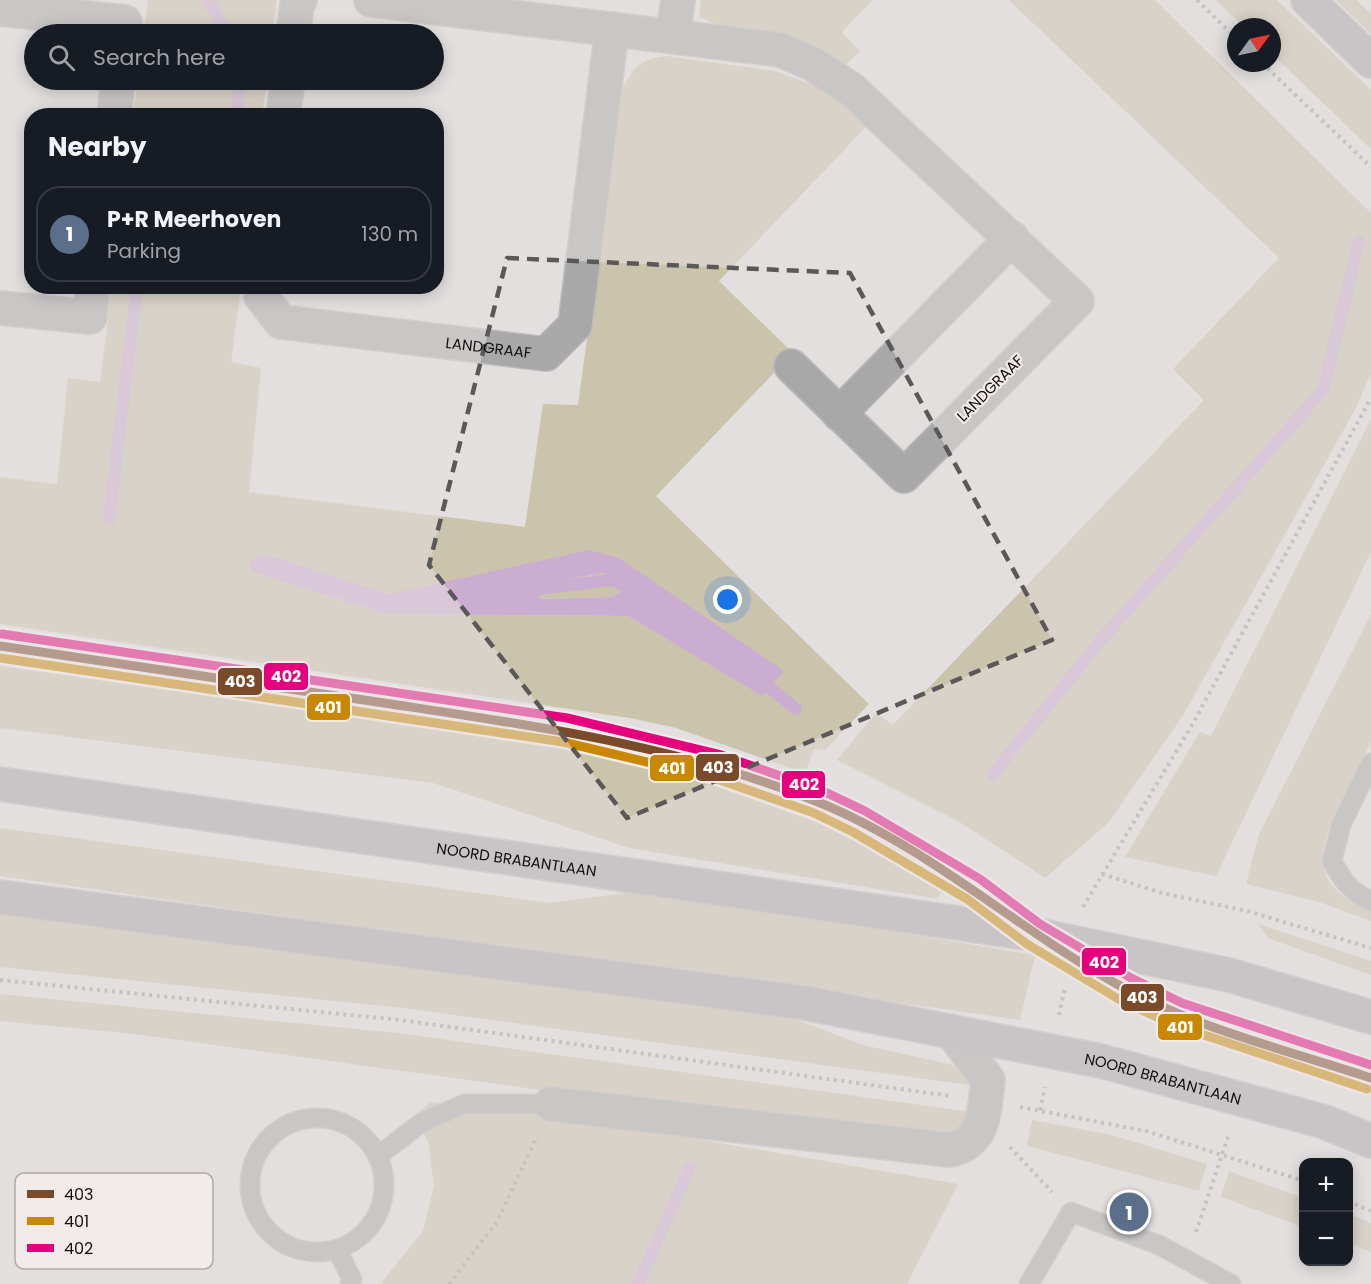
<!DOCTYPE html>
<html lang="en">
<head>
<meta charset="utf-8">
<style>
  :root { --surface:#171b24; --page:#242831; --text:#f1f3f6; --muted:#9ea1a6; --line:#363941; --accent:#b45309 }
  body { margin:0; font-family:Poppins,sans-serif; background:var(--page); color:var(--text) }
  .controls { position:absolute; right:18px; bottom:18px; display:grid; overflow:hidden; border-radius:12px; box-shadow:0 3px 15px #0003 }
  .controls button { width:54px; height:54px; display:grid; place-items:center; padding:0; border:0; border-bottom:2px solid var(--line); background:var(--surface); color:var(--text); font:30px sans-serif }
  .compass { position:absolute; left:1227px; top:18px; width:54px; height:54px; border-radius:50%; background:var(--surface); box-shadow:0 3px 15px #0003; rotate:57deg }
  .you { position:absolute; left:728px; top:600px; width:21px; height:21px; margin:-15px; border:4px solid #fff; border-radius:50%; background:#1a73e8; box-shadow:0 0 0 9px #1a73e833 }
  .badge { display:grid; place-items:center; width:39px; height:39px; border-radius:50%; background:var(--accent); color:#fff; font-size:20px; font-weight:700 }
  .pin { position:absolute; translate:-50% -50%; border:3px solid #fff; box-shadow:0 2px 6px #0006 }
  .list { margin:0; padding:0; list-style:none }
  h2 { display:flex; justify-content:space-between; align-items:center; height:78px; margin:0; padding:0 24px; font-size:26px }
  h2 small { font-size:20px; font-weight:400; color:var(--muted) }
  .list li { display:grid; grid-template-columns:39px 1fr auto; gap:18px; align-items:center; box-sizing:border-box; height:96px; margin:0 12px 12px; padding:0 12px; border:2px solid var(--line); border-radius:24px }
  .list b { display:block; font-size:22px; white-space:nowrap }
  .list p { margin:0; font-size:20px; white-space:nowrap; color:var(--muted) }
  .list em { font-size:20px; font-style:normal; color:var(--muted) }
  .icon { flex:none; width:33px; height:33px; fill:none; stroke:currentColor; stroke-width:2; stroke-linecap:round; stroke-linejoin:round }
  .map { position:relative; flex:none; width:1371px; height:1284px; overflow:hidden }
  .search { position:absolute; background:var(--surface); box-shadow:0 3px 15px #0003; left:24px; top:24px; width:420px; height:66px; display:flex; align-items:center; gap:15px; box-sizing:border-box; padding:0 21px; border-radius:33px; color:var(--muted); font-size:22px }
  .panel { position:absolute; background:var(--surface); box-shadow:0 3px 15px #0003; left:24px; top:108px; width:420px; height:186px; border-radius:24px }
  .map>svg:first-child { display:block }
</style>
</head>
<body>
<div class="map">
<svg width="1371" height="1284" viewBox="0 0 1371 1284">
  <rect width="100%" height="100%" fill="#e3dfdf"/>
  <path fill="#cbc4ad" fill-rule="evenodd" d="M148,0H277L272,34H143Z
    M701,0H873L842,32L860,51L845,65L780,37L724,29L699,16Z
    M1009,0H1155L1371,213V373L1356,408L1182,717L1108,823L1045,878L958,821L837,760L876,713L893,725L1204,400L1173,369L1279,258Z
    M1216,0H1277L1371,90V149L1272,54V27H1244Z
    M1336,0H1356L1371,14V34Z
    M666,56L775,71L822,88L868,125L719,281L793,353L656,496L869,704L825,750L814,749L805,773L676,728L630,718L0,624V477L57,484L68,378L100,382L112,287H241L231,362L261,368L249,492L525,527L543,404L578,405L621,91C634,68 639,59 666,56ZM264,554L390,594L619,558L769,686L762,695L628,616L387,614L255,573Z
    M138,80H267L262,115H133Z
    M1371,419V552L1216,876L1125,857L1200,732L1211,736Z
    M604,573L617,582L622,591L612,597L541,599L537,585Z
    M1371,614C1371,652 1371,702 1371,738C1370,748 1362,759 1358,768C1332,824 1288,880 1371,910V921L1319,902L1246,884L1259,834Z
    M0,666L559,745L654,764L816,822L870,849L941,892L938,898H932L629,848L433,783L0,728Z
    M0,828L551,903L646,890L1035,955L1020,1020L0,876Z
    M0,911L776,1012L863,1045L958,1066L977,1086L403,1008L0,967Z
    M1258,924L1371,961V975L1268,938Z
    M0,994L398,1033L972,1112L957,1133L945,1135L562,1093L135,1034L0,1021Z
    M431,1102L646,1126L708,1141L958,1184L907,1284H380L423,1231L434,1186L428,1141L412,1117Z
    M1032,1120L1112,1135L1207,1164L1199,1191L1027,1146Z
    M1229,1171L1303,1198V1227L1221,1197Z
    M1349,1214L1371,1223V1252L1349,1243Z"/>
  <path fill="#caadd0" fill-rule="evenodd" d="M589,550L619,558L784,671L762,696L628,616L387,614L255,573L250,566L253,558L264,554L390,594ZM604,573L617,582L622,591L612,597L541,599L537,585Z"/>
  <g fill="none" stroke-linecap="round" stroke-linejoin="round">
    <path stroke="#caadd0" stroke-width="12" d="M207,0L229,34
      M236,116L240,80
      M109,519L137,286
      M522,591L613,580L628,588
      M758,678L796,709
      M993,774L1100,641L1323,390L1359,242
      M638,1284L690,1167"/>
    <g stroke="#bdbaba" stroke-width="21">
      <path id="lane" d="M0,646L565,730L717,766L819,802L859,821L974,889L1025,928
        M1371,763L1341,825L1332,861C1342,880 1351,892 1371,901
        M1052,946L1125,989L1178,1014L1371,1078
        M250 1185a67 67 0 1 1 134 0a67 67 0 1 1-134 0Z
        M378,1156L421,1123L464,1104H551
        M337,1250L352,1279L350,1284
        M1029,1284L1071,1212L1159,1245L1231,1284"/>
    </g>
    <g stroke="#bdbaba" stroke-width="36">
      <g id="street">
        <path d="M371,0L781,50L813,64L851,89L1077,301L904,476L791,366"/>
        <path d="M0,9L125,22"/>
        <path d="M293,34L297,5L300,0"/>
        <path d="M673,36L678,0"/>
        <path d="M114,116L118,80"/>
        <path d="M283,116L288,80"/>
        <path id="s1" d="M262,286L261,296L281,322L546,354L575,325L612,29"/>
        <path d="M0,308L90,317L93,286"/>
        <path d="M839,414L1012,238"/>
        <path d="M551,1104L950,1150C986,1142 984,1110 988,1080L951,1031"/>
      </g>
    </g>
    <g stroke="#bdbaba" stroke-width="36">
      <g id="secondary">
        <path d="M1308,0L1371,61"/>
        <path id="s2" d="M0,784L1033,934L1229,975L1371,1017"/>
        <path id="s3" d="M0,897L805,1003L1101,1061L1325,1122L1371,1141"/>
      </g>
    </g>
    <path stroke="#a2a0a0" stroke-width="4" stroke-dasharray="3 4.5" stroke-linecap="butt" d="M1197,0L1236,38
      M1262,63L1371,167
      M1102,874L1162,893L1247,911L1371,948
      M1083,907L1192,725L1371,398
      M0,980L400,1020L951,1096
      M1059,1015L1065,987
      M1020,1107L1146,1131L1304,1181
      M1040,1110L1045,1087
      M1010,1147L1052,1192
      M1348,1201L1371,1211
      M1196,1232L1229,1134
      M449,1284L497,1222L537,1136"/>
    <use href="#lane" stroke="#a9a8a8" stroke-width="18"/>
    <use href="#street" stroke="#a9a8a8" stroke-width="33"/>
    <use href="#secondary" stroke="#a9a7a8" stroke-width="33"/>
    <g stroke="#f3ebea" stroke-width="14">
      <path id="bus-1" d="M0,646C130,665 261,685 391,704C536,726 681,746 818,802C929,847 1019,931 1124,988C1199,1029 1290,1051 1371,1078"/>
    </g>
    <g stroke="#f3ebea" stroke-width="14">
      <path id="bus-2" d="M0,658L563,742L714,778L814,813L853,832L967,899L1027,944L1120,1000L1174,1025L1367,1089"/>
    </g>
    <g stroke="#f3ebea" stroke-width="14">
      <path id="bus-3" d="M2,634L567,718L721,755L823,791L865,811L980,879L1040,924L1131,978L1182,1003L1371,1065"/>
    </g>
    <use href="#bus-1" stroke="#7a4b2a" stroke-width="9"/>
    <use href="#bus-2" stroke="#c98803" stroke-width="9"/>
    <use href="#bus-3" stroke="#e5007d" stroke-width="9"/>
  </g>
  <path d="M0 0H1371V1284H0ZM507,258L850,273L1052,640L627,818L429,565Z" fill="#e3dfdf" fill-opacity=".55" fill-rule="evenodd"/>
  <path fill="none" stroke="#5b5858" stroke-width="4.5" stroke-dasharray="12 8" stroke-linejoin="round" d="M507,258L850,273L1052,640L627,818L429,565Z"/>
  <g text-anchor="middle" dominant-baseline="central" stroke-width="4.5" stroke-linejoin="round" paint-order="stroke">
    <g font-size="15" fill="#120f0f" stroke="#f3ebea">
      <text stroke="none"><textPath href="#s1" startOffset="252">LANDGRAAF</textPath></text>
      <text transform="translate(990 388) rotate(-45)">LANDGRAAF</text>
      <text stroke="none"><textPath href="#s2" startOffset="522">NOORD BRABANTLAAN</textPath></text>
      <text stroke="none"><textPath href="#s3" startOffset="1178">NOORD BRABANTLAAN</textPath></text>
    </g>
  </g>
  <rect x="15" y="1173" width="198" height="96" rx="9" fill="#f3ebea" stroke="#b0a9a8" stroke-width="1.5"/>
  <rect x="27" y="1190" width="27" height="8" fill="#7a4b2a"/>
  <rect x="27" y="1217" width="27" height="8" fill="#c98803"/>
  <rect x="27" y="1244" width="27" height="8" fill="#e5007d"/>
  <g font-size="16" fill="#120f0f">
    <text x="64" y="1200">403</text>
    <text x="64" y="1227">401</text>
    <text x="64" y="1254">402</text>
  </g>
  <g stroke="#f3ebea" stroke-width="2">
    <rect x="263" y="662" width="46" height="29" rx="6" fill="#e5007d"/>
    <rect x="217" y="667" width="46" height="29" rx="6" fill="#7a4b2a"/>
    <rect x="306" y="693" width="45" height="28" rx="6" fill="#c98803"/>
    <rect x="695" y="753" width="45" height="29" rx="6" fill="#7a4b2a"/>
    <rect x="649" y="754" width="46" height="28" rx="6" fill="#c98803"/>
    <rect x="781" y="770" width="45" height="29" rx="6" fill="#e5007d"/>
    <rect x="1081" y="947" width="46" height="29" rx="6" fill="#e5007d"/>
    <rect x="1120" y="983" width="45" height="29" rx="6" fill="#7a4b2a"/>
    <rect x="1157" y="1013" width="46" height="28" rx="6" fill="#c98803"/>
  </g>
  <g font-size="16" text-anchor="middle" font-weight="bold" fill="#fff">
    <text x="286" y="682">402</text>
    <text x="240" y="687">403</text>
    <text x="328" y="713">401</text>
    <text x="718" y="773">403</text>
    <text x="672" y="774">401</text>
    <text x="804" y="790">402</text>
    <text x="1104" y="968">402</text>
    <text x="1142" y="1003">403</text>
    <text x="1180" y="1033">401</text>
  </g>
</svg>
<div class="controls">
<button>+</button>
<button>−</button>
</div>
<svg class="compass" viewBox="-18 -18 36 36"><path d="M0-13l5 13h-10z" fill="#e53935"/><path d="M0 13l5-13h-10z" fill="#9ea1a6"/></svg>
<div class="you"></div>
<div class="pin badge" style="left:1129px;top:1212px;background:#5c6f8a">1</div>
<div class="search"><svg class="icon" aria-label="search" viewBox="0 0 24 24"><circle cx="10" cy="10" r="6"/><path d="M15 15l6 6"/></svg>Search here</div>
<section class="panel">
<h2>Nearby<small></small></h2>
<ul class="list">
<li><span class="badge" style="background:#5c6f8a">1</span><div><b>P+R Meerhoven</b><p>Parking</p></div><em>130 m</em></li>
</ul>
</section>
</div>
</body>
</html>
